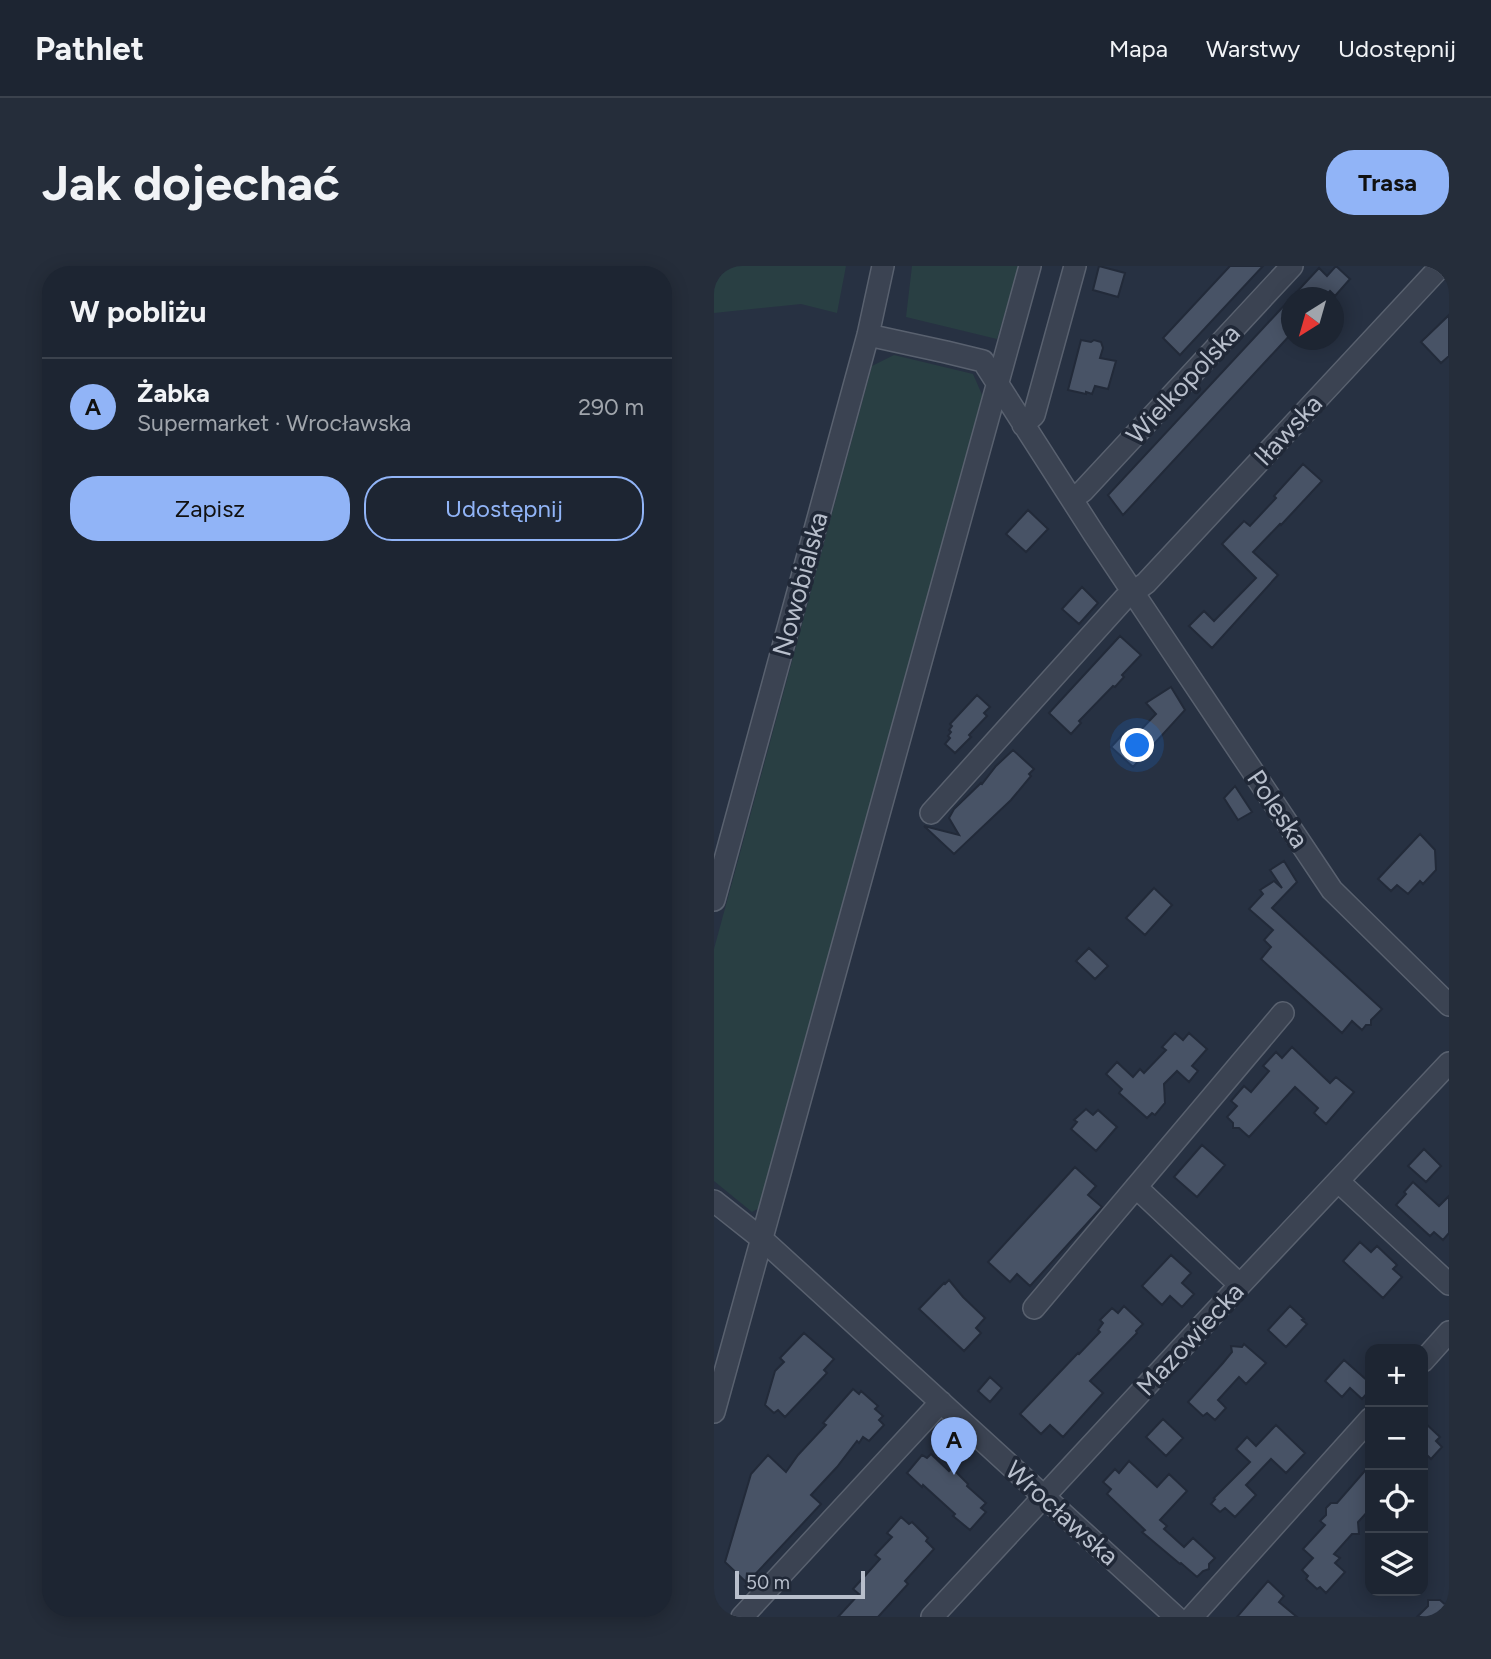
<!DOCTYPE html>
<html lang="pl">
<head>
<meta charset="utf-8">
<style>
  :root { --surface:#1d2532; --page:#252d3a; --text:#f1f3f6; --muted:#a0a5ac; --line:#3b424d; --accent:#91b4f7 }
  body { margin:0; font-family:Figtree,sans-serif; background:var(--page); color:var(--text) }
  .controls { position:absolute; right:21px; bottom:21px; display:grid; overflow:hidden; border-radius:14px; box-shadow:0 4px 18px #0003 }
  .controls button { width:63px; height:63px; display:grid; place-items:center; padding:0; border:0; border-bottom:2px solid var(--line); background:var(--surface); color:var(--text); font:35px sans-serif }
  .compass { position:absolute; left:567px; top:21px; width:63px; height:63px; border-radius:50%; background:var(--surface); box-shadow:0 4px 18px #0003; rotate:217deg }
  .scale { position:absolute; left:21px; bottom:18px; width:130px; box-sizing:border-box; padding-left:7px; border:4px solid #b8bfcc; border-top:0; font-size:19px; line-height:24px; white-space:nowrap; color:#b8bfcc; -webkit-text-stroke:5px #202837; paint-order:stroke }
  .you { position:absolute; left:424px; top:480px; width:24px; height:24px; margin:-18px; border:5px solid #fff; border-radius:50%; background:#1a73e8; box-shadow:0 0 0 10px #1a73e833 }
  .badge { display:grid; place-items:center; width:46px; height:46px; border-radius:50%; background:var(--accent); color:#111; font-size:23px; font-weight:700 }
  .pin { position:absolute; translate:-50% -58px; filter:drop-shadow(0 2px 4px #0008) }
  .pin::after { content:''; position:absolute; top:37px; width:24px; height:21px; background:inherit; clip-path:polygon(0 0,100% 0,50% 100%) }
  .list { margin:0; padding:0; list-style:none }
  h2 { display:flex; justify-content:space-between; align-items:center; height:91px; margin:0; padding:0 28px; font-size:30px }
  h2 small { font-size:23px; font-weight:400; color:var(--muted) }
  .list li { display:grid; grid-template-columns:46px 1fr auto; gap:21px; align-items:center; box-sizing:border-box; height:98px; padding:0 28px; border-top:2px solid var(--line) }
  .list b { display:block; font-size:26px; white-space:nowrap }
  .list p { margin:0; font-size:23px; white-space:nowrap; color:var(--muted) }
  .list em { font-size:23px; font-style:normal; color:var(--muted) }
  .actions { display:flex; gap:14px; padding:21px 28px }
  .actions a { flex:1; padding:16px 0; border:2px solid var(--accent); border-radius:28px; text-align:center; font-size:24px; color:var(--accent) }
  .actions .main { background:var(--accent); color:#111 }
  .icon { flex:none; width:38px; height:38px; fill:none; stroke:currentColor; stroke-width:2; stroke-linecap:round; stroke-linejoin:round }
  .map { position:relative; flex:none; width:735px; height:1351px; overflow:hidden; border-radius:28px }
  header { display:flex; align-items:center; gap:42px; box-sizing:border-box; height:98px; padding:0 35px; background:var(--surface); border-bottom:2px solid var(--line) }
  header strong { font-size:33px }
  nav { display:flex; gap:38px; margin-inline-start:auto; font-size:24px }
  .intro { display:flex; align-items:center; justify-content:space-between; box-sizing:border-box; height:168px; padding:0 42px }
  h1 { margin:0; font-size:49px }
  .button { padding:18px 32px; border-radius:28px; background:var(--accent); color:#111; font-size:24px; font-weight:700 }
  main { display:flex; gap:42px; padding:0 42px }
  aside { flex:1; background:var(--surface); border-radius:28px; box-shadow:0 4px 18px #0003 }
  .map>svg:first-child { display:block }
</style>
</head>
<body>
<header>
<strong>Pathlet</strong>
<nav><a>Mapa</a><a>Warstwy</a><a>Udostępnij</a></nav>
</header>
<div class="intro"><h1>Jak dojechać</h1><a class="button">Trasa</a></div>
<main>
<aside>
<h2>W pobliżu<small></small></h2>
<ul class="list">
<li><span class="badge">A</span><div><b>Żabka</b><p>Supermarket · Wrocławska</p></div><em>290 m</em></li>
</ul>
<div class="actions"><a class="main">Zapisz</a><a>Udostępnij</a></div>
</aside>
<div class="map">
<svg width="735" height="1351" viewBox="0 0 735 1351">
  <rect width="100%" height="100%" fill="#273142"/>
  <path fill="#293f43" d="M0,0H132L123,47L87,38L0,47Z
    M198,0H305L283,73L192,51Z
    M180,89L259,108L269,131L47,941L38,946L0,915V683L158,100Z"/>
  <path fill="#485366" stroke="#222a39" stroke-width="2" d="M385,0L411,7L404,31L379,24Z
    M516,0H549L466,89L449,72Z
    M622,0L636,13L621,30L616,25L610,32H578V67L409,249L394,229L605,2L613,10Z
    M735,49V90L727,97L707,76Z
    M367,74L377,76L380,74L387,76L389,82L386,92L402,95L394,123L381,120L378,128L372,126V128L354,124Z
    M589,198L608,215L567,259L566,258L539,286L564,309L498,382L475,360L490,345L500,355L542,312L508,278L530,255L536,260L562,232L560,230Z
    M314,244L334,263L312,286L292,268Z
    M368,321L384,337L365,358L348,343Z
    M406,370L427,389L408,409L410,411L401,421L399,420L365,455L367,457L357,468L335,447Z
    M457,421L471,444L419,501L397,481L409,468L416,475L442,448L432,437Z
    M263,429L276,441L270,447L273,450L255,469L257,471L241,487L231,478L236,472L234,470L237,466L235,464L238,460L236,458Z
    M299,484L320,503L315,508L317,510L297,534L240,588L210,560L245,569L235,552L240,543L267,517L268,518L282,500Z
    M521,520L538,546L524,554L510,532Z
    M706,568L721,584L722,604L709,618L706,615L694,628L683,619L677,625L664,613Z
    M570,595L583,616L558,642L668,743L657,754V759H652L648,764L638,755L628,767L547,693L557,681L550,674L559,664L535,643L549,628L546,624L560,615L568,622L556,604Z
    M440,622L458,639L431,669L412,652Z
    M375,682L394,700L381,713L362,695Z
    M461,767L469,774L475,767L493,783L478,800L484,805L475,816L463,805L450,818L451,837L441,849L438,847L433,852L405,827L408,823L392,808L403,796L419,811L426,803L430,807L452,784L448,781Z
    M578,781L616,817L622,811L640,826L612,858L600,847L604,842L581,821L535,871L525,862H519V857L513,851L523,840L517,835L530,820L537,826L555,805L549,800L562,786L568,792Z
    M372,843L379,849L384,844L403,861L382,885L357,863L363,856L360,854Z
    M488,879L511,899L483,931L460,911Z
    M710,883L727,900L712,916L694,900Z
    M361,901L382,920L374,929L388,941L316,1020L303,1008L296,1016L274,996Z
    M699,916L725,940L735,930V967L729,974L720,966L716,970L682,939L692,928L690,926Z
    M646,976L657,986L663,980L683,999L679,1003L688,1011L669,1032L629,995Z
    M457,989L477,1007L468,1017L480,1028L468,1041L456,1030L448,1039L428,1020Z
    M235,1014L249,1031L271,1052L262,1062L267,1067L250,1085L205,1043L230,1017L231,1018Z
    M410,1040L429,1058L422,1065L423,1067L376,1115L389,1127L349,1171L336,1159L327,1168L306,1148L364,1087L365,1088L386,1066L384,1064L389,1057L386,1054L398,1042L404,1047Z
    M576,1040L590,1053L588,1054L593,1058L572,1081L554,1064Z
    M90,1067L120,1093L110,1104L113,1107L71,1151L64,1144L60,1147L51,1139L61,1105L70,1096L66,1092Z
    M530,1078L552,1097L532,1118L525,1111L504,1134L512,1142L501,1154L493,1147L489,1150L474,1136L509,1097L518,1086L517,1080L528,1081Z
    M630,1094L656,1117V1124L648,1133L636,1122L628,1131L611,1115Z
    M276,1111L288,1122L276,1136L264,1125Z
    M139,1123L145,1128L147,1125L164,1140L161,1143L169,1150L165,1154L170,1159L155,1175L149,1171L145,1177L143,1175L123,1201L97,1229L107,1238L33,1317L11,1296L37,1208L54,1189L72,1206L84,1189L112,1159L109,1157Z
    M449,1153L469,1172L452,1190L432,1171Z
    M709,1155L726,1171L722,1175L728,1181L717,1193L711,1187L709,1190Z
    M562,1159L591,1187L572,1207L557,1193L532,1219L542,1229L521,1251L511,1242L506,1246L497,1238L501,1233L500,1232L536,1196L522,1183L533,1171L542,1180Z
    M217,1188L235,1205L238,1202L254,1218L253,1220L272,1237L267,1242L272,1246L256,1264L239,1250L241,1248L209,1219L208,1221L193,1207L208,1189L213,1192Z
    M415,1195L443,1221L455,1208L473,1225L446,1254L453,1260L450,1263L470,1281L479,1272L501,1292L495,1298V1303L489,1305L483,1311L467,1297L466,1298L428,1266L431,1264L393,1228L397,1223L389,1216L401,1203L405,1207Z
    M656,1199V1243L644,1256L645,1268H638L620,1288L626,1292L621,1297L631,1306L612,1327L606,1321L603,1323L592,1313L594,1310L588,1304L599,1292L589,1283L611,1259L606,1255L612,1249V1242L617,1237H623Z
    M187,1251L195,1258L198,1256L214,1272L212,1275L220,1283L191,1315L194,1318L164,1351H124L145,1328L139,1323L166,1293L161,1289L178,1271L173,1267Z
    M554,1315L570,1330L565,1336L583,1351H523Z
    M714,1334H726L735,1342V1351H703L714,1340Z"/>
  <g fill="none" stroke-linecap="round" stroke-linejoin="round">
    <g stroke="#59616f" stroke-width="24">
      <path id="minor" d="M154,69L232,86L269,95L380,268L618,624L735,739
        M309,159L320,149L361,0
        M358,233L369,225L578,0
        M217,547L410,333L432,317L727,0
        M0,634L154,69L169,0
        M625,916L735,1018
        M422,921L526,1019
        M0,935L48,973L462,1351
        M320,1042L569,747
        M709,1095L735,1066
        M0,1146L316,0
        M28,1351L227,1136
        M218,1351L526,1019L735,797
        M478,1351L656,1153"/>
    </g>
    <use href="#minor" stroke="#3b4352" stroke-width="21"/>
  </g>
  <g text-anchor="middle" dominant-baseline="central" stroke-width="7" stroke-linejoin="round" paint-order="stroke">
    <g font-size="26" fill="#b8bfcc" stroke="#202837">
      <text transform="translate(469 118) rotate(-47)">Wielkopolska</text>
      <text transform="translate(574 164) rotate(-47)">Iławska</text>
      <text transform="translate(86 318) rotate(-75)">Nowobialska</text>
      <text transform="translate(564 543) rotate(56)">Poleska</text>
      <text transform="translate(476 1073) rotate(-47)">Mazowiecka</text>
      <text transform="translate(348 1247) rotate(42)">Wrocławska</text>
    </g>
  </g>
</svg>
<div class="controls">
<button>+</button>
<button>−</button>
<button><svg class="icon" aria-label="locate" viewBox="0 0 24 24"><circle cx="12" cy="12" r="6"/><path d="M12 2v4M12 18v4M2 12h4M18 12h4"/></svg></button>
<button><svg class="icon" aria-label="layers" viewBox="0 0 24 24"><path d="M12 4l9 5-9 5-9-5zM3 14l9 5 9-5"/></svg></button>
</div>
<svg class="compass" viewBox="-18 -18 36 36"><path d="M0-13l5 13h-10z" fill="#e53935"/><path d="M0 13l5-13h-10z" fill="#a0a5ac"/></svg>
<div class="scale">50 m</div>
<div class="you"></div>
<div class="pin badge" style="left:240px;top:1209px">A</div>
</div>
</main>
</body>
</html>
